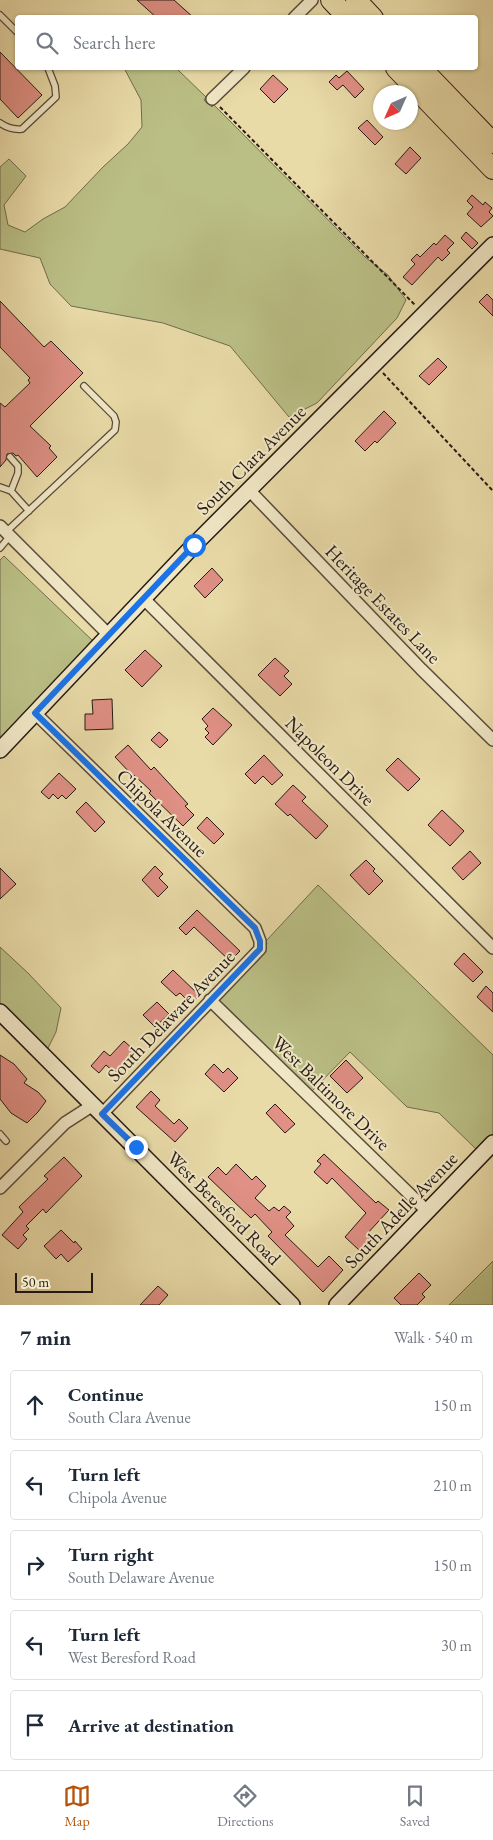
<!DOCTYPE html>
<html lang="en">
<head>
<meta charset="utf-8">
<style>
  :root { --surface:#fff; --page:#f6f6f7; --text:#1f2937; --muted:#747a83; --line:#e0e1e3; --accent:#b45309 }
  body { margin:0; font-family:"EB Garamond",serif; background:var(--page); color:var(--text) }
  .compass { position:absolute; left:373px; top:85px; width:45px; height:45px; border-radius:50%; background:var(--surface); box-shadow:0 1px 4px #0004; rotate:225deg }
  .scale { position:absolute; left:15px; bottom:12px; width:78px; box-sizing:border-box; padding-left:5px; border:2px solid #261a15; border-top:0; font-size:14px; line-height:18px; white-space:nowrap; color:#261a15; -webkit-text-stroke:4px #f1e8c6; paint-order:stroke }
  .stop { position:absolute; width:15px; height:15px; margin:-11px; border:4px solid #1a73e8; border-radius:50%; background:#fff }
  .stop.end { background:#1a73e8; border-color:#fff; box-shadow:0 1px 5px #0008 }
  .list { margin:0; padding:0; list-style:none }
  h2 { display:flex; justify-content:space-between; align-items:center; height:65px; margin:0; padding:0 20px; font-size:21px }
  h2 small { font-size:16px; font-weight:400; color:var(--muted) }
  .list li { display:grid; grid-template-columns:32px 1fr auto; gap:15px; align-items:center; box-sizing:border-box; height:70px; margin:0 10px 10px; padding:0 10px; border:1px solid var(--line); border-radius:5px }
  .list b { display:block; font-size:19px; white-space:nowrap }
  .list p { margin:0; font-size:16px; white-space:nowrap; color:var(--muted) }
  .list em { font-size:16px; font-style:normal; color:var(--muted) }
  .icon { flex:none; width:28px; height:28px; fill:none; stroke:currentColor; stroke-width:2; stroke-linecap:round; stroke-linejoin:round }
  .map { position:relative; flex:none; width:493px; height:1305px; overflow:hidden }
  .search { position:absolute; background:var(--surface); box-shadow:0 1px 4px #0004; left:15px; right:15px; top:15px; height:55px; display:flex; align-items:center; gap:12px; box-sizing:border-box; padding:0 18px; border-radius:5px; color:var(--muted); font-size:19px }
  .sheet { height:465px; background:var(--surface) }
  nav { display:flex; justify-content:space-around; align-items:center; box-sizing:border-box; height:70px; border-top:1px solid var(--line); background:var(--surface); font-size:14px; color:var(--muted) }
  nav a { display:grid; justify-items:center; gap:2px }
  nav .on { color:var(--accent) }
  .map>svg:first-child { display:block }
</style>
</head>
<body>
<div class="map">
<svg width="493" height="1305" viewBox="0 0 493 1305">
  <rect width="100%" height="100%" fill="#e9dba8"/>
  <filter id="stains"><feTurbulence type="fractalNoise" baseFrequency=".004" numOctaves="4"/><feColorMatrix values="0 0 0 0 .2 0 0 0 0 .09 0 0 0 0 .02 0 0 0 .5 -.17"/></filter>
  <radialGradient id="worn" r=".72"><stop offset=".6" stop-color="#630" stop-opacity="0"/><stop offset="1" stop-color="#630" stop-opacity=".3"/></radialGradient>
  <path fill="#babf85" stroke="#706c4d" d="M124,68H176L206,97L204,100L212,107L214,105L365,257L388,275L406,300L397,318L317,403L289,417L230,346L163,323L71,306L50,284L40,258L0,249V167L9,159L26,176L4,205L8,225L25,232L43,219L65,207L103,167L128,144L142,127L141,100Z
    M4,556L93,641L0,740V560Z
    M318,885L493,1055V1136L478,1151L439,1113L407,1107L350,1052L312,1091L218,1000L267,944L266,941Z
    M0,947L28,973L61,1008L56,1032L47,1050L0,1004Z
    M493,1261V1305H449Z"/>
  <path fill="#e09085" stroke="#261a15" d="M137,0H174L194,18H157Z
    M0,52L42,95L18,118L0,99Z
    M347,71L364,89L355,98L343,85L337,90L329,82L336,75L339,78Z
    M273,75L288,89L274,103L260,89Z
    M367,120L383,137L375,145L358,128Z
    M410,147L421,158L406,174L395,164Z
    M472,195L483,205L485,202L492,208L489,212L493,216L481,227L467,214L473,207L467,201Z
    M466,232L478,243L472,249L461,238Z
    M445,235L454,243L447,250L450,253L442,261L438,257L412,285L403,277L415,264L411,260L417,254L420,257L434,243L436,245Z
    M487,294L493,300V316L479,302Z
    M0,301L44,347L51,341L83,373L30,426L51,446L49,448L57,457L37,477L18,455L16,456L13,453L7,454L6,460L0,467V403L5,407L30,383L28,380L30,378L0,347Z
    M438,358L447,367L429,385L419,376Z
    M384,411L396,423L377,443L375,441L365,451L355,441Z
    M212,568L223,580L205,598L194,586Z
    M145,650L162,666L142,687L125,670Z
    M275,658L289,671L284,676L292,684L280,696L258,675Z
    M112,699L113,729L85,730V714H93L92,700Z
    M213,708L232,725L213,745L205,737L209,733L205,729L208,726L202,719Z
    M159,732L168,740L160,748L151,740Z
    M128,745L151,770L154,767L188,804L185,806L194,815L183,826L149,793L151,791L134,775L133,776L115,757Z
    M264,755L283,775L272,785L263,776L255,784L245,774Z
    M398,758L420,779L408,791L386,770Z
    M59,773L76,789L66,799L62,795L58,799L53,794L49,799L41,792Z
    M293,785L306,797L302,801L328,826L316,839L290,814L288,816L275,804Z
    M86,802L105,822L95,832L76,812Z
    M442,810L464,831L450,846L428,825Z
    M207,817L224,834L214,844L197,828Z
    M470,851L481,863L463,880L452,868Z
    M366,860L375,869L373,871L383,881L369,895L350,875Z
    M155,866L163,874L159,878L168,887L158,897L142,880Z
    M0,868L16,884L0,899Z
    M197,910L240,951L230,961L194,927L186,935L179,928Z
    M464,953L483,972L473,982L454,964Z
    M173,970L199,995L191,1004L180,993L176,996L161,982Z
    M486,986L493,993V1012L477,997Z
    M157,1002L169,1014L155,1027L143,1015Z
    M124,1041L135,1051L115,1073L106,1065L99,1073L91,1066L104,1051L110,1056Z
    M0,1055L14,1064L27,1079L24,1083L38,1092L46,1101L38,1112L27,1123L11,1113L0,1099Z
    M346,1060L363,1078L347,1093L330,1076Z
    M214,1064L223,1073L228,1068L238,1078L224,1092L205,1074Z
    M151,1091L160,1100L155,1106L174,1124L179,1119L188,1128L175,1142L136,1107Z
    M275,1104L295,1124L285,1133L266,1113Z
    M324,1154L376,1203L378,1201L389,1210L366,1235L370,1239L359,1250L345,1237L366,1213L332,1178L327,1184L314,1172L321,1164L317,1161Z
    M64,1157L82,1176L46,1213L43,1209L26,1226L29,1229L23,1235L27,1239L18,1249L2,1235L23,1212L19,1207L48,1179L44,1176Z
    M236,1164L252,1180L256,1176L266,1186L255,1198L269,1211L274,1207L279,1211L284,1206L291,1212L286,1217L294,1226L285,1235L318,1267L329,1256L343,1270L323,1292L268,1236L272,1232L255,1214L251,1218L208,1177L218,1167L226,1175Z
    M61,1230L74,1243L75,1241L82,1249L68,1262L61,1254L56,1259L44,1246Z
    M419,1273L431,1285L422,1294L425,1297L417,1305H401L394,1298Z
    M158,1286L168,1295L159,1305H140Z"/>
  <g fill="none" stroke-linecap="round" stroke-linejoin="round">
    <g stroke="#574a3a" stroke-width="8">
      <path id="lane" d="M0,15L18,33
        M0,123C7,128 13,130 22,129L56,97L55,86L48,68
        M0,487L11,491L18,473V466L10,457
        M11,491L29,511
        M6,532L115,430L116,422L114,416L84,386
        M0,548L10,536
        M0,1134L6,1141"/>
    </g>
    <g stroke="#574a3a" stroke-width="14">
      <path id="street" d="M294,18L312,0
        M212,99L244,68
        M249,490L421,669L493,740
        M0,526L109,635
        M143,598L493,948
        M35,713L255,928L260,941V949L102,1114
        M210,1000L427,1211
        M0,1188L65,1123L93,1105"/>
    </g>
    <g stroke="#261a15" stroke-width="18">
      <path id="secondary" d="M0,750L194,545L493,245
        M0,1012L292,1305
        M337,1305L493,1143"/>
    </g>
    <g stroke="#261a15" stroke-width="22">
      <path id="highway" d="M331,0L348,18
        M356,0L373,18
        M396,68L493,169
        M421,68L493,143"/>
    </g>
    <path stroke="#261a15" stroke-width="2" stroke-dasharray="4 2.5" stroke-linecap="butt" d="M220,107L415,305
      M383,373L493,491"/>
    <use href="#lane" stroke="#f1e8c6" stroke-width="5.5"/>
    <use href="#street" stroke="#f1e8c6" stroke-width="11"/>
    <use href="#secondary" stroke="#f1e8c6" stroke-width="15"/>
    <use href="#highway" stroke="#e9dba8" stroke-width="20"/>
  </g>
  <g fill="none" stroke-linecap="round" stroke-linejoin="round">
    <path stroke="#1a73e8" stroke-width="6" d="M136,1147L102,1114L260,949V941L255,928L35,713L194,545"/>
  </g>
  <g text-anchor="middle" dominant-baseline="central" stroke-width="4" stroke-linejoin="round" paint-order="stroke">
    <g font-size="19" fill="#261a15" stroke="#f1e8c6">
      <text transform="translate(251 460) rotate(-45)">South Clara Avenue</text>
      <text transform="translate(383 604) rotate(46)">Heritage Estates Lane</text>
      <text transform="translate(330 761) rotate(45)">Napoleon Drive</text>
      <text transform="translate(162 813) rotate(44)">Chipola Avenue</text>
      <text transform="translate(171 1016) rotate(-46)">South Delaware Avenue</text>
      <text transform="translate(331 1093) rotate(44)">West Baltimore Drive</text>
      <text transform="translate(224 1208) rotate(45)">West Beresford Road</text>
      <text transform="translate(401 1210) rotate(-46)">South Adelle Avenue</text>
    </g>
  </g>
  <rect width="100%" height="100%" filter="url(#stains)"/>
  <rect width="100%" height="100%" fill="url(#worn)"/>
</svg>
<svg class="compass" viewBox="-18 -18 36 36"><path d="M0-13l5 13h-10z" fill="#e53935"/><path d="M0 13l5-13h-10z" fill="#747a83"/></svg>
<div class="scale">50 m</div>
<div class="stop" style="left:194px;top:545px"></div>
<div class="stop end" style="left:136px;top:1147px"></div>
<div class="search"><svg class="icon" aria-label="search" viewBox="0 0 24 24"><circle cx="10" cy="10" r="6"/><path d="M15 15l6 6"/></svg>Search here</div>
</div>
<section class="sheet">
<h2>7 min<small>Walk · 540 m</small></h2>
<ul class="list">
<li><svg class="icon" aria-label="ahead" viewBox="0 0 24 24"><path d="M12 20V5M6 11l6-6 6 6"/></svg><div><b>Continue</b><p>South Clara Avenue</p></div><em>150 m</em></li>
<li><svg class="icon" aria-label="left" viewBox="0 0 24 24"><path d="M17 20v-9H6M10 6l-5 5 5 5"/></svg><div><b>Turn left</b><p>Chipola Avenue</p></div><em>210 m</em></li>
<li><svg class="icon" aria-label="right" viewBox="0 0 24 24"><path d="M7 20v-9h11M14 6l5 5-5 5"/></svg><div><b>Turn right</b><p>South Delaware Avenue</p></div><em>150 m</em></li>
<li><svg class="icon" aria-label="left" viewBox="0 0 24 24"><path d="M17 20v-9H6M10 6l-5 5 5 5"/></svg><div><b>Turn left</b><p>West Beresford Road</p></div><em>30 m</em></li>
<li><svg class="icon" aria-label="arrive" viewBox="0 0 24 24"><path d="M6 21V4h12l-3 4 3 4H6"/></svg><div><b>Arrive at destination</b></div></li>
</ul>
</section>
<nav>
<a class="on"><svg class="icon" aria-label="map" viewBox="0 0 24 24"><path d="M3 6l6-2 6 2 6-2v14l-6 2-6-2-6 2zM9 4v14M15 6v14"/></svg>Map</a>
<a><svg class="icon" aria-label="directions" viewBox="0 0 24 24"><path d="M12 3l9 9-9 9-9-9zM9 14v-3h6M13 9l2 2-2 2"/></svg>Directions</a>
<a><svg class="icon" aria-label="saved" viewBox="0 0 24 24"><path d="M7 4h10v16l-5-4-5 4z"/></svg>Saved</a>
</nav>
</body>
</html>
